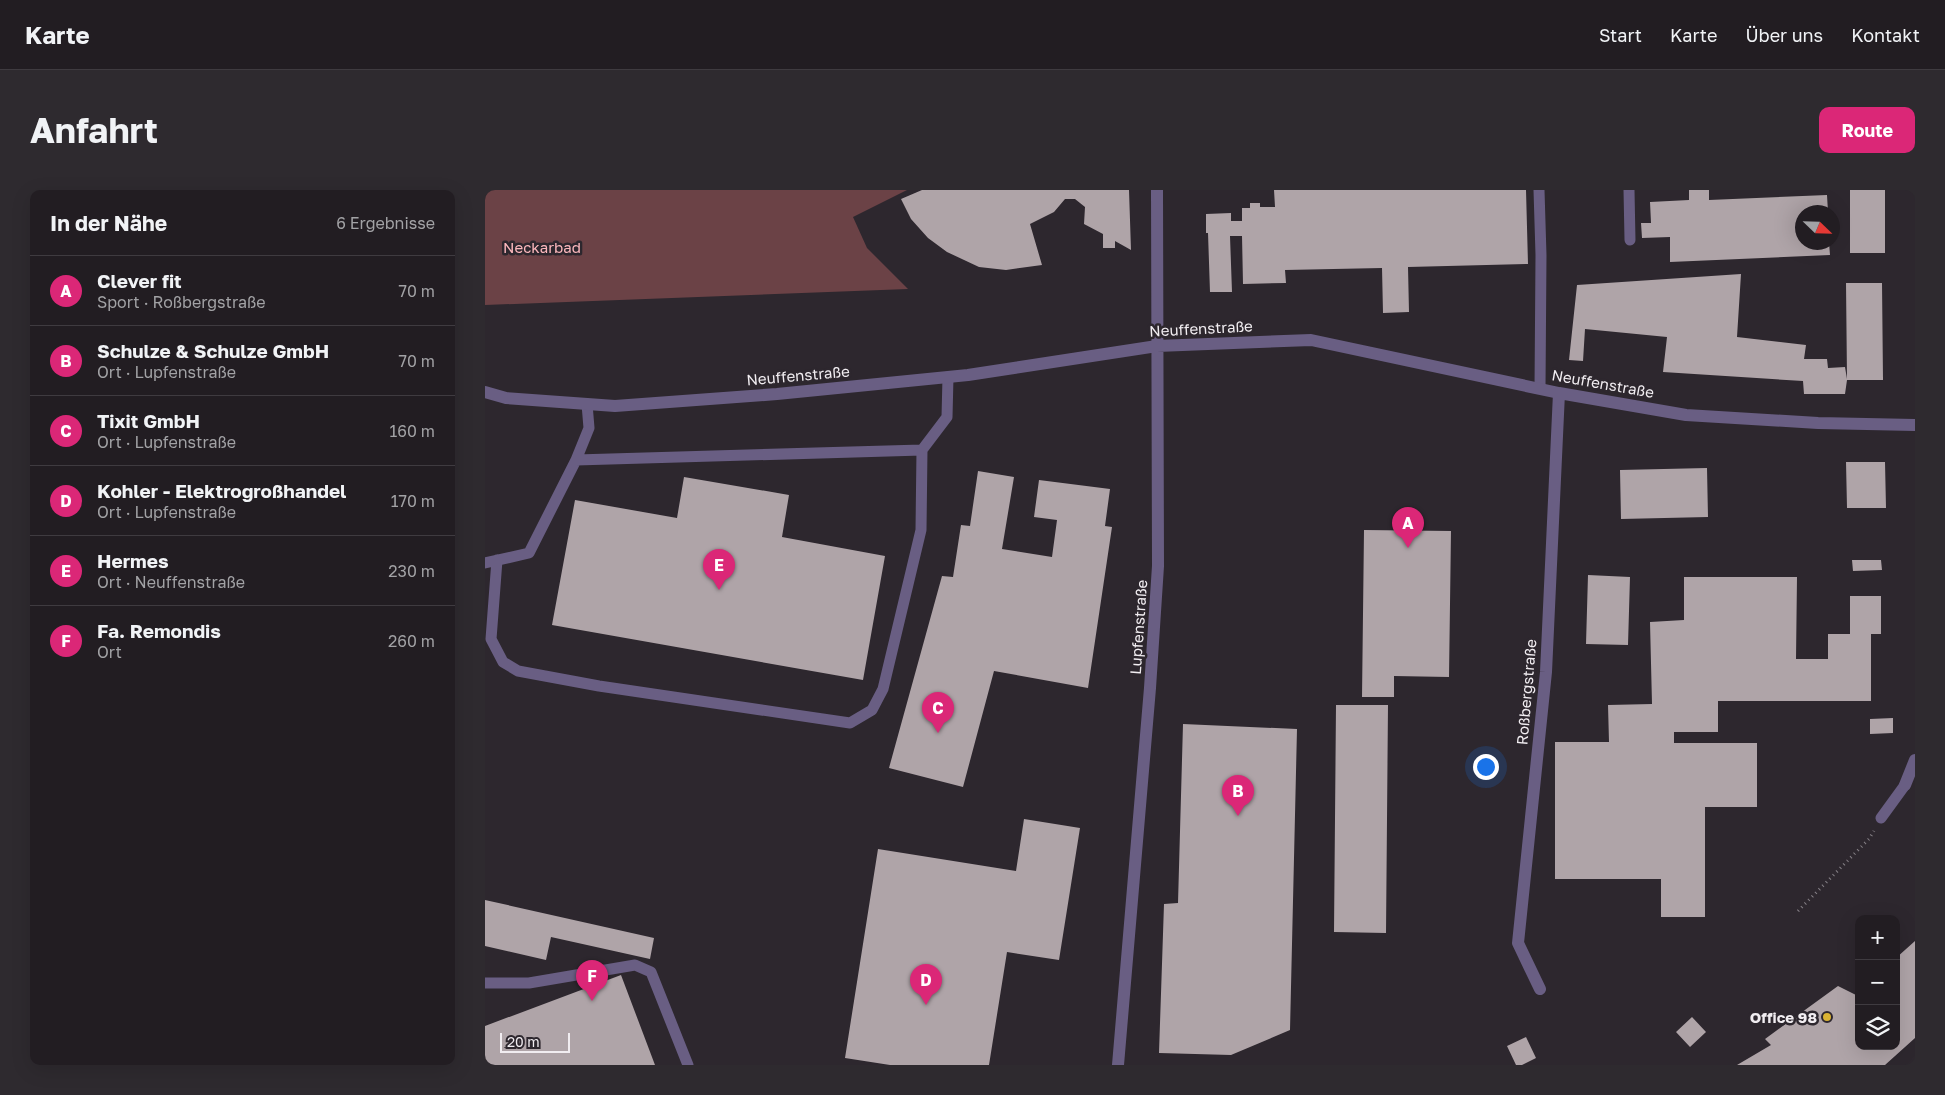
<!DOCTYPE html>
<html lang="de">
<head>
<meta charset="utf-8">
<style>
  :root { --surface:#221d22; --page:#2e2a2f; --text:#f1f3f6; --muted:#a2a2a5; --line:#3f3b40; --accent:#db2777 }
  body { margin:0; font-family:"Golos Text",sans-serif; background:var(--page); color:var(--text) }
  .controls { position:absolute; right:15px; bottom:15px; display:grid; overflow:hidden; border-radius:10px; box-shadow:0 5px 20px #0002 }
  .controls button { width:45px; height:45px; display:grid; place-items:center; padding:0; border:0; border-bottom:1px solid var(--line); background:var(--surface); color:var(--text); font:25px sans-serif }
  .compass { position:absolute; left:1310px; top:15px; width:45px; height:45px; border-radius:50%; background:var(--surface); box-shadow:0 5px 20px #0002; rotate:113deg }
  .scale { position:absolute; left:15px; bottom:12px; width:70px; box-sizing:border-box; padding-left:5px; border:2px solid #f1edf1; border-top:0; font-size:14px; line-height:18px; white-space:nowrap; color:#f1edf1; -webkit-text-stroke:4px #2d272e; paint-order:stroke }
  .you { position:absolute; left:1000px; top:576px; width:18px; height:18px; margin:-12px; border:4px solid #fff; border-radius:50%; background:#1a73e8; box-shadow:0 0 0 8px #1a73e833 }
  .badge { display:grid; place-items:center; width:32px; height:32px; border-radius:50%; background:var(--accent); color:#fff; font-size:16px; font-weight:700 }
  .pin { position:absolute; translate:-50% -41px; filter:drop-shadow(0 1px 2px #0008) }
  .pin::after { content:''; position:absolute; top:26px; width:18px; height:15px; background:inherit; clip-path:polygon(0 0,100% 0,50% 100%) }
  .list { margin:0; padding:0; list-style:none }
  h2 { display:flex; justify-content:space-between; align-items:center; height:65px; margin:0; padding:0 20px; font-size:21px }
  h2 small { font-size:16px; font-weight:400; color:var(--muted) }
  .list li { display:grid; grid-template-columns:32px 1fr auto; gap:15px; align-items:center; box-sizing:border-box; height:70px; padding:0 20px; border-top:1px solid var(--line) }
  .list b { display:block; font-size:19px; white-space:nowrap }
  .list p { margin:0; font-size:16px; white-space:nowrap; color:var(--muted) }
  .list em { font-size:16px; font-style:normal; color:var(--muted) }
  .icon { flex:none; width:28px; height:28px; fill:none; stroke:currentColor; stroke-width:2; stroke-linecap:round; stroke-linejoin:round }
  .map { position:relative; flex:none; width:1430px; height:875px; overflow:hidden; border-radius:10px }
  header { display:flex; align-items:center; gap:30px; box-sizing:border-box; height:70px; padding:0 25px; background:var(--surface); border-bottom:1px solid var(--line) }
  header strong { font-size:24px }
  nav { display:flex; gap:28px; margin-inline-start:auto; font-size:18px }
  .intro { display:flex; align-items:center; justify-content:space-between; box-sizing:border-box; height:120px; padding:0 30px }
  h1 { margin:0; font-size:35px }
  .button { padding:12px 22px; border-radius:10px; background:var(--accent); color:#fff; font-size:18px; font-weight:700 }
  main { display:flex; gap:30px; padding:0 30px }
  aside { flex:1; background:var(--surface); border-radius:10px; box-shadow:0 5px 20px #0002 }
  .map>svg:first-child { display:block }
</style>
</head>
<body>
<header>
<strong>Karte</strong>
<nav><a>Start</a><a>Karte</a><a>Über uns</a><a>Kontakt</a></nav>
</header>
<div class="intro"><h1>Anfahrt</h1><a class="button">Route</a></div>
<main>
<aside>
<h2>In der Nähe<small>6 Ergebnisse</small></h2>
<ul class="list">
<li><span class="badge">A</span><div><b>Clever fit</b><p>Sport · Roßbergstraße</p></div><em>70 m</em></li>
<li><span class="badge">B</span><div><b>Schulze &amp; Schulze GmbH</b><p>Ort · Lupfenstraße</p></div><em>70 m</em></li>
<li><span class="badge">C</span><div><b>Tixit GmbH</b><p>Ort · Lupfenstraße</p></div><em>160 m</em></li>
<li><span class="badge">D</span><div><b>Kohler - Elektrogroßhandel</b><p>Ort · Lupfenstraße</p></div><em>170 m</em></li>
<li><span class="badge">E</span><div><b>Hermes</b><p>Ort · Neuffenstraße</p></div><em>230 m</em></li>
<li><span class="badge">F</span><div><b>Fa. Remondis</b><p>Ort</p></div><em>260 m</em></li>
</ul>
</aside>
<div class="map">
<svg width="1430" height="875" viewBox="0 0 1430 875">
  <rect width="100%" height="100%" fill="#2d272e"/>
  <path fill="#6b4246" d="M0,0H422L368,27L382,58L423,99L0,115Z"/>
  <path fill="#afa4a8" d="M437,0H644L646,60L630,51V58H618V44L599,34L600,17L590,9H580L569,22L545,34L557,75L521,80L494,77L462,62L443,48L426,29L416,9Z
    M789,0H1041L1043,74L923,77L924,122L898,123L897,78L800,80L801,93L758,94L757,46H745L747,102H725L723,43H721V24L746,23V31H757V18H765V13H775V17H790Z
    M1204,0H1224V10L1342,5L1343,22H1318V52H1344L1345,65L1185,72V47L1157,48L1156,33H1166L1165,12L1204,10Z
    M1365,0H1400V63H1365Z
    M1256,84L1252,147L1321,155L1319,169H1342L1343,178L1360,177L1362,189L1361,93H1397L1398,190H1362L1360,204H1319L1318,191L1178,182L1182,147L1100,139L1098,171L1084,170L1092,95Z
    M1361,272H1400L1401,318H1362Z
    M1222,278L1223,327L1136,329L1135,280Z
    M493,281L529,287L517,359L567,367L572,330L549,327L554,290L625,299L620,336L627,337L603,498L509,481L478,597L404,578L457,386L468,387L476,335L485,336Z
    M199,287L304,305L297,347L400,366L378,490L67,435L90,310L192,328Z
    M879,340L966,341L964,487L909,486V507H877Z
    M1367,370H1396L1397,380L1368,381Z
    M1103,385L1145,387L1143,455L1101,454Z
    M1199,387H1312L1311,469H1343V444H1365V406H1396V444H1386V511H1233V542H1189V553H1272V617H1220V727H1176V689H1070V552H1124L1123,515L1167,514L1165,432L1199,430Z
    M851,515H903L901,743L849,742Z
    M1408,528V543L1385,544V529Z
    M698,534L812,539L805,840L746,865L674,863L679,714L693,713Z
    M539,629L595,638L574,770L522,762L504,875H405L360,868L393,659L531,681Z
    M0,710L169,748L165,769L66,747L61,770L0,756Z
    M1430,751V848L1400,875H1252L1286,855L1280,849L1353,796L1371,805L1374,802V856H1411V768Z
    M136,785L170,875H0V836Z
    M1207,827L1221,842L1205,857L1191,842Z
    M1041,847L1051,868L1037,875H1031L1022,856Z"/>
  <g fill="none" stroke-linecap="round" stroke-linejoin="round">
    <path stroke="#868187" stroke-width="3" stroke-dasharray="1 4" stroke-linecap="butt" d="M1313,721L1384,649L1389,641"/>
    <path stroke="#695e83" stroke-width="11" d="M1054,0L1056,65L1055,198
      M1144,0L1145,50
      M102,214L104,238L91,270L437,260L462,227L463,187
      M12,370L6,449L18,472L33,481L114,496L365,533L387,520L398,499L436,340L437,260
      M0,373L44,363L91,270
      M1396,628L1420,595
      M0,793H44L150,775L166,782L203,875"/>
    <path stroke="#695e83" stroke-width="12" d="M0,202L21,208L130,216L292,204L483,185L672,156L826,150L1074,203L1201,225L1333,233L1430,235
      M1420,595L1430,570
      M1055,799L1033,753L1061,482L1074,203
      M633,875L665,498L673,376L672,0"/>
  </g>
  <circle fill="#dab333" stroke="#2d272e" stroke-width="2" cx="1342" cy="827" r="5"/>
  <g text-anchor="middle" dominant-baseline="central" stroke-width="5" stroke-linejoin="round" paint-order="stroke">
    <g font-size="15" fill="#fdb8bd" stroke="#2d272e">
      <text x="57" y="57">Neckarbad</text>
    </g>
    <g font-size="15" fill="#f1edf1" stroke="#2d272e">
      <text transform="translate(716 138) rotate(-3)">Neuffenstraße</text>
      <text transform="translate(313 185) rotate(-5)">Neuffenstraße</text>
      <text transform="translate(1118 193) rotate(10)">Neuffenstraße</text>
      <text transform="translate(653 437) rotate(-86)">Lupfenstraße</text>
      <text transform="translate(1041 502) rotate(-85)">Roßbergstraße</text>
    </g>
    <g font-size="15" font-weight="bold" fill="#f1edf1" stroke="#2d272e" text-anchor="end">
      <text x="1332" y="827">Office 98</text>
    </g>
  </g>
</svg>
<div class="controls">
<button>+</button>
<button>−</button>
<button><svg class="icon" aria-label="layers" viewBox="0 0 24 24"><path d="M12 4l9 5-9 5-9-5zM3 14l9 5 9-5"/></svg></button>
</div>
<svg class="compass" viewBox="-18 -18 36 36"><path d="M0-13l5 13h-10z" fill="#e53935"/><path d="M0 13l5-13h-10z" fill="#a2a2a5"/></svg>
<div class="scale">20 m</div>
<div class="you"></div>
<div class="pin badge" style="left:923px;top:358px">A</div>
<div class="pin badge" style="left:753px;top:626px">B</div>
<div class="pin badge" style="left:453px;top:543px">C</div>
<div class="pin badge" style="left:441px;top:815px">D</div>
<div class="pin badge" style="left:234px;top:400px">E</div>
<div class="pin badge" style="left:107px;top:811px">F</div>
</div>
</main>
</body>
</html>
